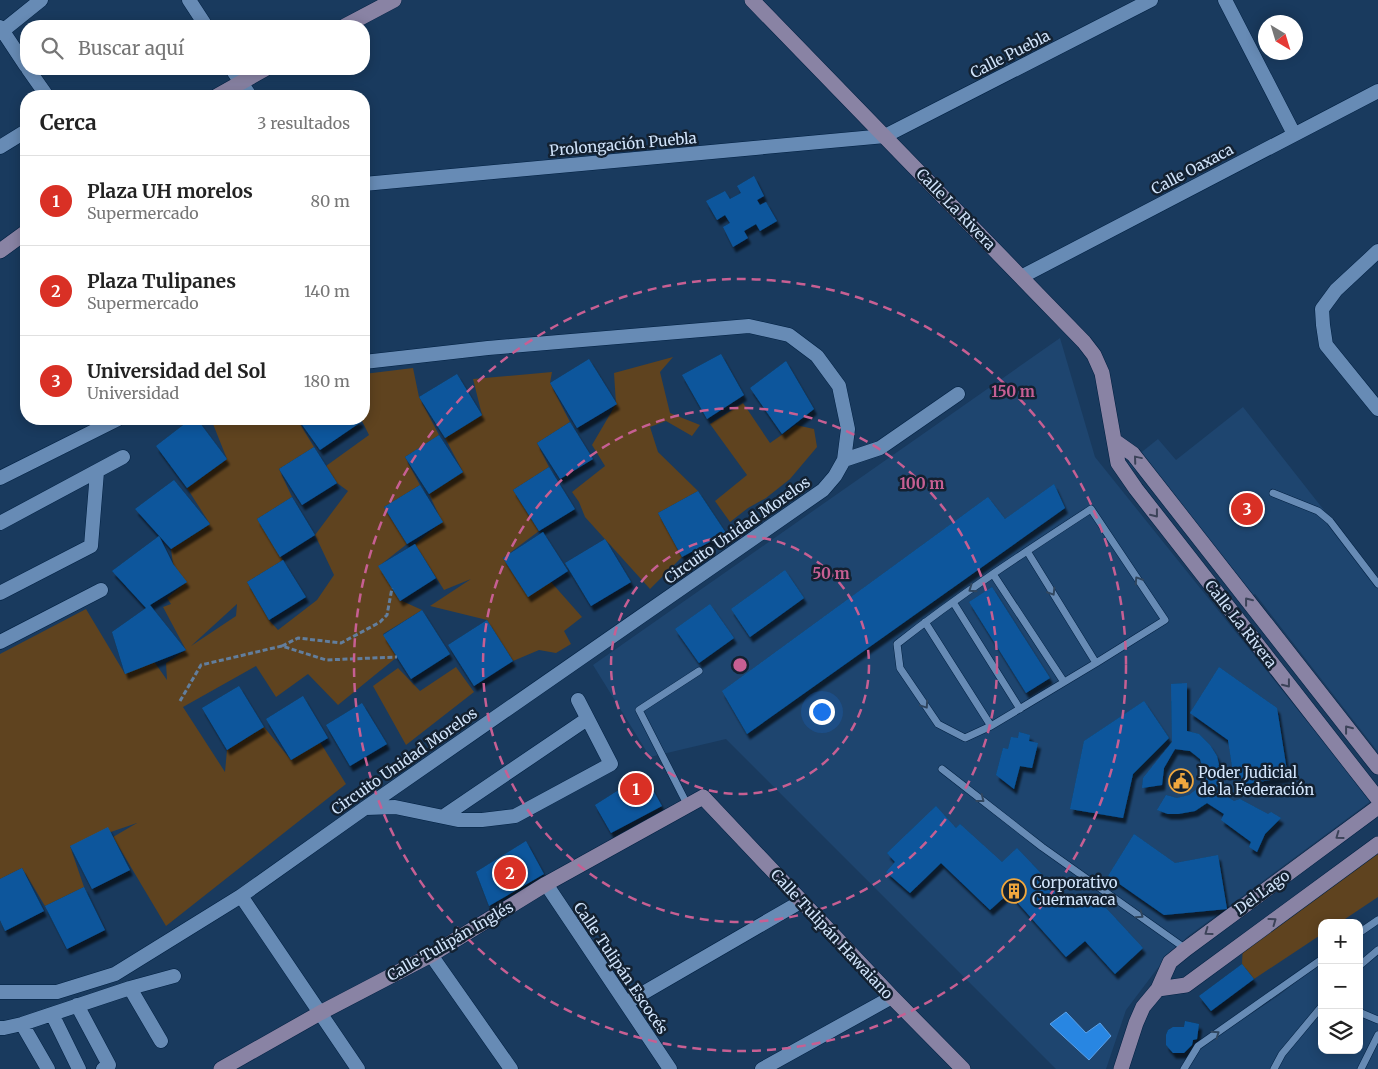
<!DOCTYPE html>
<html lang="es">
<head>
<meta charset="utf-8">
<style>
  :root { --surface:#fff; --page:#f6f6f6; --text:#222; --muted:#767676; --line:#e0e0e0; --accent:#d93025 }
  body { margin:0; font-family:Merriweather,serif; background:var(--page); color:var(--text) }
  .controls { position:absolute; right:15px; bottom:15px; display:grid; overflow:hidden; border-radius:10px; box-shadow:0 2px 12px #0003 }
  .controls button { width:45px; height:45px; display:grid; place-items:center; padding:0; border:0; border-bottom:1px solid var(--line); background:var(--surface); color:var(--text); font:25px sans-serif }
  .compass { position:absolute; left:1258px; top:15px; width:45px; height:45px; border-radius:50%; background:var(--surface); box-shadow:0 2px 12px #0003; rotate:142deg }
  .you { position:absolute; left:821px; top:711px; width:18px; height:18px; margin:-12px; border:4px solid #fff; border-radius:50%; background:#1a73e8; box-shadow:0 0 0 8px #1a73e833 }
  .badge { display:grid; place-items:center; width:32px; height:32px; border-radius:50%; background:var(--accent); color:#fff; font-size:16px; font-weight:700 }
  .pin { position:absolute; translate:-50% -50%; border:2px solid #fff; box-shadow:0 1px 5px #0006 }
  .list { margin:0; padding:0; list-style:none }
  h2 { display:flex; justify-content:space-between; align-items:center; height:65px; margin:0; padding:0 20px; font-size:21px }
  h2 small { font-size:16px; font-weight:400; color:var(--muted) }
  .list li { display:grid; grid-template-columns:32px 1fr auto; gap:15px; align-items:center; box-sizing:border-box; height:90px; padding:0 20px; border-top:1px solid var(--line) }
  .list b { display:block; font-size:19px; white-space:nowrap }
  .list p { margin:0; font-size:16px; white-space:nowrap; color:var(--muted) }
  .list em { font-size:16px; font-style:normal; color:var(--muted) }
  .icon { flex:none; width:28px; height:28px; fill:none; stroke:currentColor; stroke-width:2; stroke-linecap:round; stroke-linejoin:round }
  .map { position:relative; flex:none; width:1378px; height:1069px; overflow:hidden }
  .search { position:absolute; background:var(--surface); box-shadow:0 2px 12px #0003; left:20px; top:20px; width:350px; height:55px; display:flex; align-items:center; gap:12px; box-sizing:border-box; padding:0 18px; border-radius:20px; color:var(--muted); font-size:19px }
  .panel { position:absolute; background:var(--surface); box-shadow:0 2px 12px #0003; left:20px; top:90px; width:350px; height:335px; border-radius:20px }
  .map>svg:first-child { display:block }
</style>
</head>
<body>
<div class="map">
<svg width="1378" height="1069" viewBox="0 0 1378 1069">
  <defs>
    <filter id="shadow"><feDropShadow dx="3" dy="5.5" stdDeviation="1" flood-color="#0009"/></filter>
  </defs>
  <rect width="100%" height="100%" fill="#193a5e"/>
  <path fill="#1e456f" d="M1060,338L1095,457L1371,801L1187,937L1157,969L1126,1010L1106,1069H1056L726,739L650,757L593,665Z
    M1243,407L1378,579V752L1255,594L1252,596L1128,463L1158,439L1176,460Z
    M1378,919V1069H1188L1198,1049L1278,996L1322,962V1050H1359V934Z"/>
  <path fill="#5f431f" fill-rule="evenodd" d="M673,357L660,372L670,413L700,425L692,436L666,421L650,427L658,452L698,491L658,513L682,557L650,589L585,517L579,502L572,492L605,466L592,445L616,404L614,373Z
    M413,368L419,397L439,435L405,457L420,485L384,507L407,544L379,566L400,600L422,610L383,634L397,657L338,705L308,674L276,697L256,666L183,707L225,772L227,750L264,727L291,760L320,742L346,784L166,926L113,837L137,823L70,846L84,887L45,906L22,868L0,879V654L86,609L125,674L153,660L167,680L166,663L186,650L163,607L171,604L167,598L186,582L173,564L171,549L210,524L187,488L227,459L211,419H297L314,447L279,469L292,497L257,519L283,560L247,582L269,620L278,630L317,600L334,575L315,535L348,491L337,483L326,466L369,435L361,419H364V374ZM237,604L236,616L191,646Z
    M552,372L550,383L570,422L537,443L549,467L513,490L539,531L503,558L523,589L551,582L582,617L564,631L571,644L556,653L539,650L513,661L487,620L430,606L471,579L444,590L415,544L442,522L429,494L463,472L445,438L482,415L473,379Z
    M743,403L770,443L796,425L814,429L817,447L790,479L766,498L748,508L730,522L715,501L747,475L710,424Z
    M456,667L474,692L406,745L373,686L398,668L420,691Z
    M1378,852V897L1339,923H1322V934L1254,979L1242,964L1243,942Z"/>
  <path fill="#2886e2" stroke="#5ba2ea" d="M1066,1012L1086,1033L1100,1023L1111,1036L1089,1060L1050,1024Z"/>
  <path fill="#0a579c" filter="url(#shadow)" d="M754,176L764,196L757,200L760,205L766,202L777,221L760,231L756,224L744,231L748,238L733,247L723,227L730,223L725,215L717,220L706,201L725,191L730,199L741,193L737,186Z
    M721,354L744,395L707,419L682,375Z
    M589,359L617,404L577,428L550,383Z
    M786,361L814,409L782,434L750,388Z
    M457,374L482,415L445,438L419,397Z
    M191,419H197L227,459L187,488L156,446Z
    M298,419H359L361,422L320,450Z
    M570,422L593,459L560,479L537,443Z
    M439,435L463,472L429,494L405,457Z
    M314,447L337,483L302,505L279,469Z
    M549,467L575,509L539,531L513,490Z
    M174,480L210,524L171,549L135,509Z
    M1054,484L1065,508L747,734L722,691L988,497L1005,519Z
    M420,485L443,522L407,544L384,507Z
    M698,491L726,533L682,557L658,513Z
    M292,497L315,535L280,557L257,519Z
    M543,532L568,571L528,597L503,558Z
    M159,536L173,564L187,582L150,605L186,650L125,674L112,632L146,608L112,571Z
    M605,539L631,582L591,606L565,563Z
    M415,544L436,578L400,601L378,566Z
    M283,560L306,597L269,620L247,582Z
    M785,570L804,598L750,637L731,609Z
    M992,587L1050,678L1026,693L969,602Z
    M710,604L734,638L699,663L675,629Z
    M422,610L450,654L411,679L383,635Z
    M487,620L513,661L474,686L448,645Z
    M1219,667L1277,708L1288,777L1235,786L1228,740L1190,713Z
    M1187,683V731L1199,734L1210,745L1217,756L1220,769L1217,790L1234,801L1240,799L1268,814L1271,812L1281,818L1265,834L1257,852L1249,847L1251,842L1221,820L1224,814L1207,803L1195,811L1178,814H1168L1157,810L1166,795L1177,798L1189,795L1198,788L1203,780V769L1200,759L1190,751L1175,749L1164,768L1162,785L1142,788L1143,778L1172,742L1171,684Z
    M239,686L264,727L227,750L202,708Z
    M303,696L328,738L291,760L266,719Z
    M1144,701L1169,738L1133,774L1123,818L1070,809L1084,741Z
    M362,703L387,744L350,766L326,725Z
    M1019,732L1030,735L1029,741L1038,743L1032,768L1020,766L1014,789L996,775L1003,748L1008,749L1011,737L1018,738Z
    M644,774L662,806L611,833L595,805Z
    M936,806L956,828L960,824L1002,862L1017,848L1075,909L1094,895L1143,948L1115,974L1085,941L1066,957L1009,893L990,910L941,863L910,893L886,872L895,862L887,853Z
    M108,827L130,870L92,889L70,846Z
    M1134,834L1175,863L1218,855L1227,909L1164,915L1108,876Z
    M526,841L544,874L489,906L476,872Z
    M22,868L44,911L5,931L0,920V879Z
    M84,887L105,930L67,949L45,906Z
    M1242,964L1254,979L1211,1011L1199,996Z
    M1185,1021L1199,1024L1197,1039L1193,1040L1192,1045L1184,1053H1173L1166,1045V1035L1168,1030L1173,1027H1184Z"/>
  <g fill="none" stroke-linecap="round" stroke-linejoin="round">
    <g stroke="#002042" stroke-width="8">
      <path id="lane" d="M1273,493L1318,511L1330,521L1378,584
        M1027,551L1096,663L1165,620L1091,509C1025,552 959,595 897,644L900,668L938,724L965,738L991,726L1096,663
        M993,574L1064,682
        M953,602L1020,709
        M925,622L991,726
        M942,769L1042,847L1186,949
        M688,806L639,710L699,671
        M1359,933L1378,920
        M1359,966L1378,950
        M1359,1012L1378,1020
        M1184,1069L1198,1046L1322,959
        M1274,1069L1282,1054L1322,1006
        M1361,1069L1378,1035"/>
    </g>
    <g stroke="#002042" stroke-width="15">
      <path id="street" d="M189,0L206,26
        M1225,0L1294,134
        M0,27L26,66
        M0,33L41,0
        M28,69L47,96
        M232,69L250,96
        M0,147L26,131
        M364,184L885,136L1151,0
        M1378,251L1336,290L1322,309L1323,325L1326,345L1378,409
        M1021,277L1378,91
        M844,460L880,448L958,394
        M0,478L118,419
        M0,523L123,457
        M0,593L91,546L97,472
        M0,642L101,590
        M366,808L395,807L458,820H482L515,816L611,764L578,700
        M444,816L587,719
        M546,884L670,1069
        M241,896L358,1069
        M431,955L511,1069
        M130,988L161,1041
        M0,992H57L115,974L241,896L365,808L823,490L835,476L844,460L848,429L839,386L817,356L789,335L749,326L488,348L364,362
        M626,1003L802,901
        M77,1005L109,1065L103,1069
        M52,1014L79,1069
        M22,1024L48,1069
        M0,1028H4L22,1024L130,988L174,976
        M762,1069L892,997"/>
    </g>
    <g stroke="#002042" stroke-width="16">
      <path id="secondary" d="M752,0L1084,342L1094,355L1102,373L1118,463L1136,489L1378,799
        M345,26L394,0
        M217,96L265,69
        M0,251L26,232
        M1116,442L1133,454L1378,767
        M1158,989L1186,985L1378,844
        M221,1069L320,1013L431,955L546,884L703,797L892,997L963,1069
        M1121,1069L1136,1023L1143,1007L1158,989L1170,962L1186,949L1378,807"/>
    </g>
    <path stroke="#627e9d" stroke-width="3" stroke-dasharray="5 2.5" stroke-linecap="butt" d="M282,646L298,638L341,643L371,627L380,622L387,615L392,588
      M180,701L201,665L282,646L326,660L397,657"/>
    <use href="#lane" stroke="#678bb5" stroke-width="7"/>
    <use href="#street" stroke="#678bb5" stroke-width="14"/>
    <use href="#secondary" stroke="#8983a4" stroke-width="15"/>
  </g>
  <defs><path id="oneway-chevron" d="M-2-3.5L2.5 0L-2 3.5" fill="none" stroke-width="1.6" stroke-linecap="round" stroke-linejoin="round" transform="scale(1.25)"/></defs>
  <g stroke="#3c4359">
    <use href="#oneway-chevron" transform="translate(1137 459) rotate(-130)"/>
    <use href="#oneway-chevron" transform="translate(1155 514) rotate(52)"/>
    <use href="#oneway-chevron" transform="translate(1248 601) rotate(-128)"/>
    <use href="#oneway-chevron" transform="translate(1287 684) rotate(52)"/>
    <use href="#oneway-chevron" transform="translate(1348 729) rotate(-128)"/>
    <use href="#oneway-chevron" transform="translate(1339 836) rotate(144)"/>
    <use href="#oneway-chevron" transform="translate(1273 921) rotate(-36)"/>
    <use href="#oneway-chevron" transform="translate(1208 932) rotate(144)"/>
  </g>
  <g stroke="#30465f">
    <use href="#oneway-chevron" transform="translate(1138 580) rotate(-123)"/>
    <use href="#oneway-chevron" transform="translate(972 589) rotate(145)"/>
    <use href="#oneway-chevron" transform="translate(1052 592) rotate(58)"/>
    <use href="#oneway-chevron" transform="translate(925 705) rotate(56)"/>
    <use href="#oneway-chevron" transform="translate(981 799) rotate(38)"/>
    <use href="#oneway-chevron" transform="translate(1140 915) rotate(35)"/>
    <use href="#oneway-chevron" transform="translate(1216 1034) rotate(-35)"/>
  </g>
  <g fill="none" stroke="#c75f93" stroke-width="2.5" stroke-dasharray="9 6">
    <circle cx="740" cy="665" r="129"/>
    <circle cx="740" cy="665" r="257"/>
    <circle cx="740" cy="665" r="386"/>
  </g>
  <defs>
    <g id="civic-ring" transform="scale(1.25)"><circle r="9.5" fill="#132131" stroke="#efa73e" stroke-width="1.5"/><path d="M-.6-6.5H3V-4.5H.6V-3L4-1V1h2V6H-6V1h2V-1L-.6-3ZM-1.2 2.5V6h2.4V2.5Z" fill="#efa73e"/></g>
    <g id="building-ring" transform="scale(1.25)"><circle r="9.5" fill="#132131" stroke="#efa73e" stroke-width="1.5"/><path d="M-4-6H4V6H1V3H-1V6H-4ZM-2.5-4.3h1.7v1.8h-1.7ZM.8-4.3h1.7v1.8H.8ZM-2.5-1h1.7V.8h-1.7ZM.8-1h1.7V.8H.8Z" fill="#efa73e"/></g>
  </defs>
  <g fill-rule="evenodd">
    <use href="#civic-ring" x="1181" y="781"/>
    <use href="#building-ring" x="1014" y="891"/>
  </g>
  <g text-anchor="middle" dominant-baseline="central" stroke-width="5" stroke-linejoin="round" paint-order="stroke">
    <g font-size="15" fill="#d1e4fb" stroke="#132131">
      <text transform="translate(1010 54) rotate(-27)">Calle Puebla</text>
      <text transform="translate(623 144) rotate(-5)">Prolongación Puebla</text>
      <text transform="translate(1192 169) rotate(-28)">Calle Oaxaca</text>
      <text transform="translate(956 209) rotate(46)">Calle La Rivera</text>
      <text transform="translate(737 530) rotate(-35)">Circuito Unidad Morelos</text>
      <text transform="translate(1241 624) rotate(52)">Calle La Rivera</text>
      <text transform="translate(404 761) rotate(-35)">Circuito Unidad Morelos</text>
      <text transform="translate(1262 892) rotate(-36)">Del Lago</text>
      <text transform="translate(832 934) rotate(47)">Calle Tulipán Hawaiano</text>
      <text transform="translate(450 941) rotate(-30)">Calle Tulipán Inglés</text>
      <text transform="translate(621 968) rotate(56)">Calle Tulipán Escocés</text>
    </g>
    <g font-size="15" fill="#d1e4fb" stroke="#132131" text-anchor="start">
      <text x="1198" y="772">Poder Judicial<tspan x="1198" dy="17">de la Federación</tspan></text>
      <text x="1032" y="882">Corporativo<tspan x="1032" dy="17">Cuernavaca</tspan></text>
    </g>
  </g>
  <circle cx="740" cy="665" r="8" fill="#c75f93" stroke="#132131" stroke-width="2.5"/>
  <g font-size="15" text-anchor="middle" font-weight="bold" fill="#c75f93" stroke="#132131" stroke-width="5" stroke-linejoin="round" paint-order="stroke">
    <text x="1013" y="397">150 m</text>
    <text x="922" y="489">100 m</text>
    <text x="831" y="579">50 m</text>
  </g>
</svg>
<div class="controls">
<button>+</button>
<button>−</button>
<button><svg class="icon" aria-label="layers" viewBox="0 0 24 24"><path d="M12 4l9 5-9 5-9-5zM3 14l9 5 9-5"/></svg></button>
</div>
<svg class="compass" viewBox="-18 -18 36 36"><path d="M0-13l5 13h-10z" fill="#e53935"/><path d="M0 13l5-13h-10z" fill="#767676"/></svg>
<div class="you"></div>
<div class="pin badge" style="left:636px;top:789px">1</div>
<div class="pin badge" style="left:510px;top:873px">2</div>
<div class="pin badge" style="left:1247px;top:509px">3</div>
<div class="search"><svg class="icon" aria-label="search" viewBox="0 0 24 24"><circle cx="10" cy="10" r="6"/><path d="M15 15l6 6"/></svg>Buscar aquí</div>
<section class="panel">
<h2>Cerca<small>3 resultados</small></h2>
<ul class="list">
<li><span class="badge">1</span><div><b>Plaza UH morelos</b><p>Supermercado</p></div><em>80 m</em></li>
<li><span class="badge">2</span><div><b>Plaza Tulipanes</b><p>Supermercado</p></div><em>140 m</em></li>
<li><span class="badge">3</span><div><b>Universidad del Sol</b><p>Universidad</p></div><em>180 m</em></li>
</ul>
</section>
</div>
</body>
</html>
